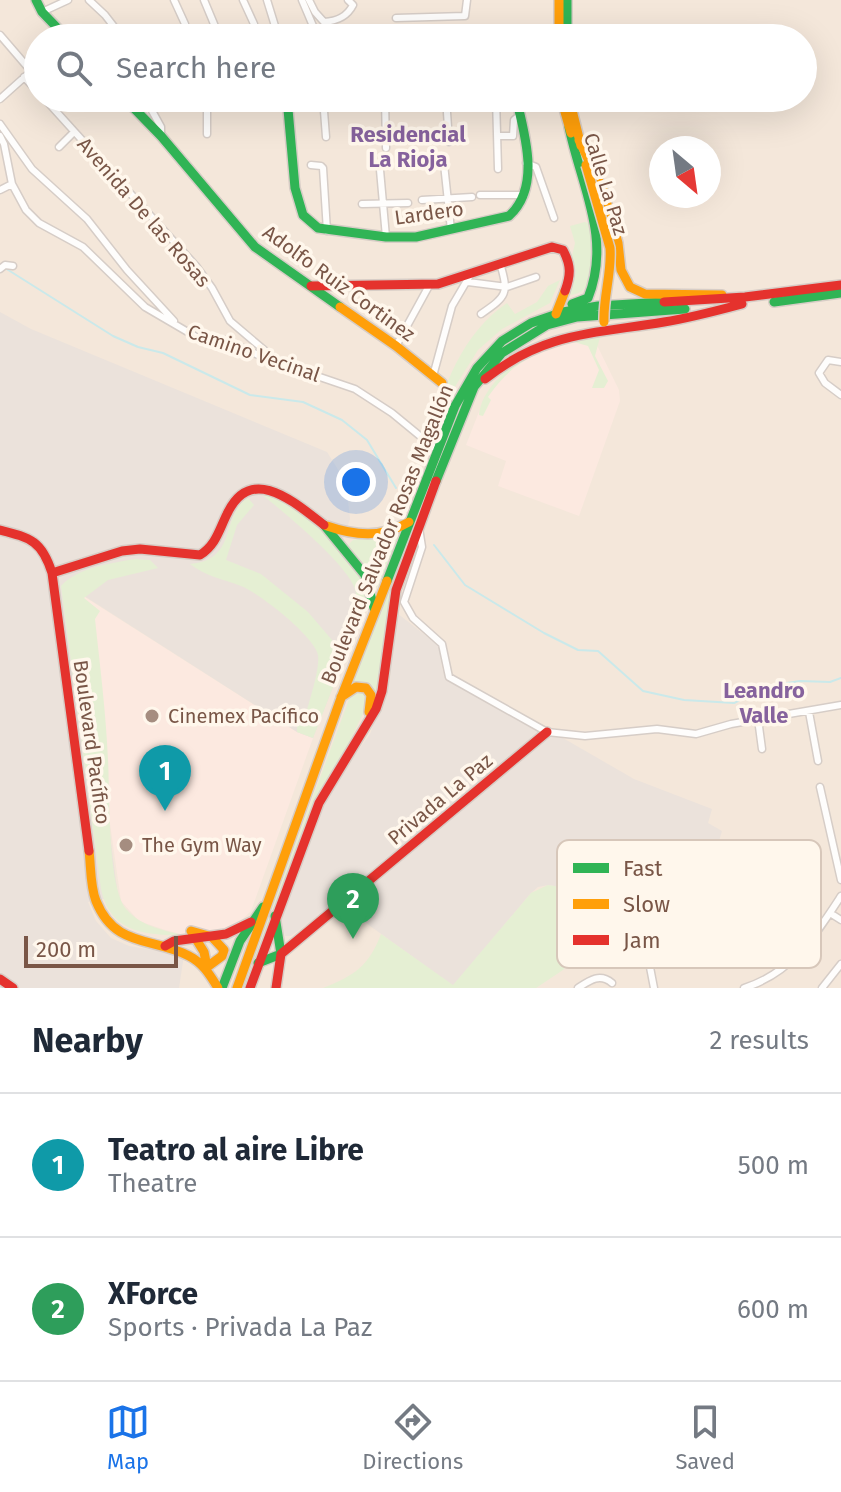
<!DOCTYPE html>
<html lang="en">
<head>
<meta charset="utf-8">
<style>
  :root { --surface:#fff; --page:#f6f6f7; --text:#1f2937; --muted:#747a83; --line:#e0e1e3; --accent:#1a73e8 }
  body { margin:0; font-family:"Fira Sans",sans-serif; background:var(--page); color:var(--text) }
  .compass { position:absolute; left:649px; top:136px; width:72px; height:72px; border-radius:50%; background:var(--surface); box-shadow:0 8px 32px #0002; rotate:151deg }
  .scale { position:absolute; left:24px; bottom:20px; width:154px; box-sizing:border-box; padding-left:8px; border:4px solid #795647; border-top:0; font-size:22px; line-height:28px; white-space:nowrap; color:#795647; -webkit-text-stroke:6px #fff7ec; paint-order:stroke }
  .you { position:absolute; left:356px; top:482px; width:28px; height:28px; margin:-20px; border:6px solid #fff; border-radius:50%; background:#1a73e8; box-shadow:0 0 0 12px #1a73e833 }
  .badge { display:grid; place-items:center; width:52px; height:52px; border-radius:50%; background:var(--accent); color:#fff; font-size:26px; font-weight:700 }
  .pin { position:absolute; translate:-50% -66px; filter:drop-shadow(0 2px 4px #0008) }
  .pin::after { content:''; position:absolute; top:42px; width:28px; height:24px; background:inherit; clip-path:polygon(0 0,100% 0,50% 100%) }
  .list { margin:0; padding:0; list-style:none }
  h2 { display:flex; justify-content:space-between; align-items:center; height:104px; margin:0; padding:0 32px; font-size:34px }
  h2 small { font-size:26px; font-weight:400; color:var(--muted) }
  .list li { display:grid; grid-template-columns:52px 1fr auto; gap:24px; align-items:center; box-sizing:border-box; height:144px; padding:0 32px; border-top:2px solid var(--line) }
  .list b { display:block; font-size:30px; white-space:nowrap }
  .list p { margin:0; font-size:26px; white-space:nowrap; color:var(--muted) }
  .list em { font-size:26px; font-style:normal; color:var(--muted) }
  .icon { flex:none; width:44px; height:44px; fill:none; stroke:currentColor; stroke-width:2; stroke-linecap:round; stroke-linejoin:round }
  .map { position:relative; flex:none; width:841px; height:988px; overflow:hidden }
  .search { position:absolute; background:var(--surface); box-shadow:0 8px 32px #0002; left:24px; right:24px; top:24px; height:88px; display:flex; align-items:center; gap:20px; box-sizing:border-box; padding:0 28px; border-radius:44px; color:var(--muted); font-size:30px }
  .sheet { height:392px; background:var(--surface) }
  nav { display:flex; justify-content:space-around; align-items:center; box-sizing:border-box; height:112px; border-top:2px solid var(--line); background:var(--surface); font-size:22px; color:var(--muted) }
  nav a { display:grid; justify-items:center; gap:4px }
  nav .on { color:var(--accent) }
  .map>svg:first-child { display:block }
</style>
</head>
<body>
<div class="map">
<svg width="841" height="988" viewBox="0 0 841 988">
  <rect width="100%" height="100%" fill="#f8f2ea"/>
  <path fill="#f4e7da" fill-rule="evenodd" d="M0,0H841V988H0ZM38,38H803V98H38ZM661,148H709V196H661Z"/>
  <path fill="#fce9e0" d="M593,337L619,390L620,401L579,516L498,486L506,461L466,445L482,404L497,382L519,358L542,346Z
    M77,592L297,732L313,738L251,911L237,924L225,930L188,936L165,930L139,921L121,901Z"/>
  <path fill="#ebe2db" d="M0,312L31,329L327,452L346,482L350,519L339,552L364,608L313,738L297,732L78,592L118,896L88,902L96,921L111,938L129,946L184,955L179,988H0Z
    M397,613L439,646L442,669L448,680L468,689L533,728L556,734L634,779L712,809L708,823L722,831L697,914L624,903L587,891L548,885L538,887L531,893L453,986L337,902L291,936H285L278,921L317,818L339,777L370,734L382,701L390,678Z"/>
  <path fill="#e5efd3" d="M585,222L589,224C594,243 601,296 568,295L576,272L572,256L575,243L570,226Z
    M560,280L550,303L502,329L478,350L456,385L434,438C439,389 464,332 507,303L515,314L537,302L548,286Z
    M600,337L595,356L608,381L604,388H592L599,370L588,346L567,340C530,358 513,361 488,397L491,400L483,416L479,415C482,379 535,345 569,338C578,336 590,337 600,337Z
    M260,493L281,499L317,523L365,581L367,593L364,608L313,738L297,732V724L304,721C308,704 320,671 318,655C314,636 259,593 241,586C223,579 205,576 190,564C239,560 220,514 248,498L254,505L237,525L226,560L261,574L308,612L338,647C343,634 357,606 356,593C353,568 281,510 260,493Z
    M400,533V535L377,588L371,573L348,545L353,540Z
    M402,557L378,687L372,705L363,683L352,682Z
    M135,559L150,560L158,568L108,580L84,598L100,611L95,619C100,666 106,713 108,760C110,792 107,888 127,910C142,927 166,931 188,936C149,934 111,936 101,889L61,586C77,568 111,563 135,559Z
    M355,691L364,692L368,703L349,743L315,800L246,988H242L351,694Z
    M548,885L587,891L624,903L697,914L691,930L665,949L627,939H616L581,948L563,970L536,988H323C354,976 369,966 381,934L453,985L531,893Z"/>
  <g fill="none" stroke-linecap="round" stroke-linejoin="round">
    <path stroke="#cae9ea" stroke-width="2" d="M5,268L113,336L138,347L163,353L250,395L303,402L342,420L367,440L396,488
      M434,545L465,585L544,633L578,650L598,651L643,691L684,700L734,703L768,686L800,681L830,682L841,678"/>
    <g stroke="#d6cdc7" stroke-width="9">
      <path id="street" d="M89,0L105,15L122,37
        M174,0L185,24
        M204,0L219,36
        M243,0L254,24
        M267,0L275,26
        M302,0L313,26
        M309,0L315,12L324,22C337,21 347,17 353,5L348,0
        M42,12L68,0
        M396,18L465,16L467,0
        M460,34V38
        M0,35L31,71
        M24,77L38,92
        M44,98L196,266L212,288L230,321L276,360
        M145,98L161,127V135
        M323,98L326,137
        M385,98L386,148
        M446,98L449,142
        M496,98L498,169
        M0,99L38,65
        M0,124L32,169L87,219L127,270L174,321
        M207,134V98
        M0,136L4,144L12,184L26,210L39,223L83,247L145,307L198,338L225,340L267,359L355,389L392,413L437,450
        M498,136H513L514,120L520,115
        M59,147L74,132
        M526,163L536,167L554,218
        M444,164L451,230
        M311,165L321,166L323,168L327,231
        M380,170L386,237
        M0,190L12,184
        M480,195H525
        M422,200L472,197
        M362,204L408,203
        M0,269L5,265L13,266
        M468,282L507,287L536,277
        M481,314C507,296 509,294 500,263
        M396,346L430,284
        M841,362L828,360L819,373L825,383L841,395
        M433,376L452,306L472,272
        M419,528L422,547L404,602L413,618L442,644L449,677L547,732L585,736L657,729L696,734L731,724L841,705
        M809,712L818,761
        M758,719L762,749
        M820,787L841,880
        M830,913L841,920
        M649,962L654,988
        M578,988C590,980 600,973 612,983
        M744,988C792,973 815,936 841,896
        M822,988L841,964"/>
    </g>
    <g stroke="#d7cdc6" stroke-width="12">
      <path id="fast" d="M36,0L42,12L67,38
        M567,0V38
        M124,98L161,136L255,247L340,307
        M287,98L295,188L303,215L318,228L386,237H416L509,216C541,187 525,135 516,98
        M569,127C581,186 612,238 588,298L572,304
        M774,302L841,293
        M436,481L474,387L502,353L547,325L577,317L685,309
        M324,525L365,575L374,608
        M387,581L455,406L477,368L502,341L531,323L563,312L598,306L664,302
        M258,963L281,954L275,916
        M222,988L240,941L263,907"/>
    </g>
    <g stroke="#d7cdc6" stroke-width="12">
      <path id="slow" d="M559,0V38
        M539,38L564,34
        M561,98L571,133
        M569,98L581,146
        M579,140L603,190L618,243L621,270L630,287L645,294L722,295
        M340,307L396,346L442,383
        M556,314L565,291
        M327,526C356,536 382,538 409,522
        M341,697L356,687L366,688L371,695L369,712
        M89,851C91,866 90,886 96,901C115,948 152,937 189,956C203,963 210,975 218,988
        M191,931L212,937L224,950L222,956L207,967L204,952Z
        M237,988L341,698L387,581"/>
    </g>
    <g stroke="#d7cdc6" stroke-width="12">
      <path id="jam" d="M311,286L438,284L552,247L563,250C571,265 571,275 565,291
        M664,302L745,297L841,285
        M485,379C544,332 593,334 664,322C690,318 716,311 742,304
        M0,530C31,538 42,541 52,573L89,851
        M52,573L122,551L140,549L200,555C216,545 219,530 227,514C251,463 294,502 324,525
        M165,946L174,941L226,934L251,922
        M0,979L13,988
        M250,988L319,803L376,709L382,691L396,590L436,481
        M276,988L281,954L547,732"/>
    </g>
    <use href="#street" stroke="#fefdfc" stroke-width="6"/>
    <use href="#fast" stroke="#30b455" stroke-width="9"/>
    <use href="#slow" stroke="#ff9f0a" stroke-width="9"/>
    <use href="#jam" stroke="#e5322d" stroke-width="9"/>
    <g stroke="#d7cdc6" stroke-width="12" stroke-linecap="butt">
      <path id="slow-bridge" d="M586,165L610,248C612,273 603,297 604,322"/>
    </g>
    <use href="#slow-bridge" stroke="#ff9f0a" stroke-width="9"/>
  </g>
  <g fill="#a58d80" stroke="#fff7ec" stroke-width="3">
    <circle cx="152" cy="716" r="8"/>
    <circle cx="126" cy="845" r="8"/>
  </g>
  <g text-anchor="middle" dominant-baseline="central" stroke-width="7" stroke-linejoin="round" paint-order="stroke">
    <g font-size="20" fill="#795647" stroke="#fff7ec">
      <text transform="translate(606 184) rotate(73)">Calle La Paz</text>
      <text transform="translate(144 212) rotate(49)">Avenida De las Rosas</text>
      <text transform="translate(429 213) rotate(-8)">Lardero</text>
      <text transform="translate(339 283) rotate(36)">Adolfo Ruiz Cortinez</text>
      <text transform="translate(254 353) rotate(19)">Camino Vecinal</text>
      <text transform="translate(387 534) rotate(-68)">Boulevard Salvador Rosas Magallón</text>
      <text transform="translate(92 742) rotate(82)">Boulevard Pacífico</text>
      <text transform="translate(440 799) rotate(-40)">Privada La Paz</text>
    </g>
    <g font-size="20" fill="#795647" stroke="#fff7ec" text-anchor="start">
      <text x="168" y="716">Cinemex Pacífico</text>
      <text x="142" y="845">The Gym Way</text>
    </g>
    <g font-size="22" font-weight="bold" fill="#86629d" stroke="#fff7ec">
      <text x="408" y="134">Residencial<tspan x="408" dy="25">La Rioja</tspan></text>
      <text x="764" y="690">Leandro<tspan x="764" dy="25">Valle</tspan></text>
    </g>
  </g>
  <rect x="557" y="840" width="264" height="128" rx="12" fill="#fff7ec" stroke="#d7c7ba" stroke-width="2"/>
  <rect x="573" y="863" width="36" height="10" fill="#30b455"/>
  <rect x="573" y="899" width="36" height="10" fill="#ff9f0a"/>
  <rect x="573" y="935" width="36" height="10" fill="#e5322d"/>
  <g font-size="22" fill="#795647">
    <text x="623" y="876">Fast</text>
    <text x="623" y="912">Slow</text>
    <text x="623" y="948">Jam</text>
  </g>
</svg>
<svg class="compass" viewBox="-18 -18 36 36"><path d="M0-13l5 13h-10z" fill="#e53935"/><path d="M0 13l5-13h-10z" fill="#747a83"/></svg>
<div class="scale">200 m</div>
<div class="you"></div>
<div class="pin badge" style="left:165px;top:811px;background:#0f9aa8">1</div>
<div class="pin badge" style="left:353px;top:939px;background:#2e9e5b">2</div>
<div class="search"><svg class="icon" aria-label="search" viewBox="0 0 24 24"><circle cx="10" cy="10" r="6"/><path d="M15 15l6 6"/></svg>Search here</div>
</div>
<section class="sheet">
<h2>Nearby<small>2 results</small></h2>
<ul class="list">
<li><span class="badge" style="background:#0f9aa8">1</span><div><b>Teatro al aire Libre</b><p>Theatre</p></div><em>500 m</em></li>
<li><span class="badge" style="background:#2e9e5b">2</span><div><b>XForce</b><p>Sports · Privada La Paz</p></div><em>600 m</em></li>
</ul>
</section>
<nav>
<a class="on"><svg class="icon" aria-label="map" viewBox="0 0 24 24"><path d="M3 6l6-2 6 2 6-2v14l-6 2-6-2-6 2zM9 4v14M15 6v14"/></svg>Map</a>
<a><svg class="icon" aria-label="directions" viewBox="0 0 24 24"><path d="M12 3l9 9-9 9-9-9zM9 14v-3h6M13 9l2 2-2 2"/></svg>Directions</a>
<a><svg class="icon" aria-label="saved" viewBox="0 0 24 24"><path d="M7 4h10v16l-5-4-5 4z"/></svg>Saved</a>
</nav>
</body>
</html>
